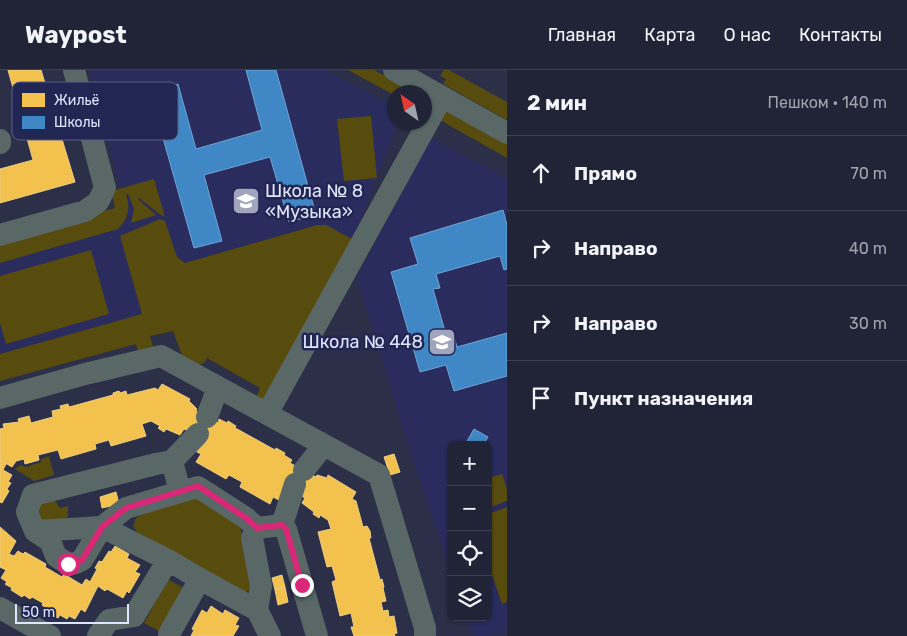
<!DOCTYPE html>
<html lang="ru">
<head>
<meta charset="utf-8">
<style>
  :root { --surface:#212336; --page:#292b3e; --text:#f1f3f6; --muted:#a2a4ad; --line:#3e4051 }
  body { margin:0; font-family:Rubik,sans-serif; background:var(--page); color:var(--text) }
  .controls { position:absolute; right:15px; bottom:15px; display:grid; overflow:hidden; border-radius:8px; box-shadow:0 1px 4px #0004 }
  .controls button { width:45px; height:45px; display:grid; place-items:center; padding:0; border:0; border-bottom:1px solid var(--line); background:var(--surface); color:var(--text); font:25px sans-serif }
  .compass { position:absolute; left:387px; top:15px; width:45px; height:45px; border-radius:50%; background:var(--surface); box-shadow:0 1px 4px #0004; rotate:326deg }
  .scale { position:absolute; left:15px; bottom:12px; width:114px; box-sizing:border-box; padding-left:5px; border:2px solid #dfe5fc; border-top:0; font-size:14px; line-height:18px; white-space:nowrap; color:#dfe5fc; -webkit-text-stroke:4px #212653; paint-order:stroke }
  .stop { position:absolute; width:15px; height:15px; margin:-11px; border:4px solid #db2777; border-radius:50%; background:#fff }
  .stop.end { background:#db2777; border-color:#fff; box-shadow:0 1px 5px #0008 }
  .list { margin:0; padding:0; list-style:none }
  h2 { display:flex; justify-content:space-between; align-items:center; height:65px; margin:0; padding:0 20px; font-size:21px }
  h2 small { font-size:16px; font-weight:400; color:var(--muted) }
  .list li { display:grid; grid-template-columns:32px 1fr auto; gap:15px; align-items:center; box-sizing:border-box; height:75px; padding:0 20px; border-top:1px solid var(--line) }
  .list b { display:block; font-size:19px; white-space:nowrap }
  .list em { font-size:16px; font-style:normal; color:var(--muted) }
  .icon { flex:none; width:28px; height:28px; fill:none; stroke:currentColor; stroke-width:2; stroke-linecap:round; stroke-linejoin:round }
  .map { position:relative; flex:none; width:507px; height:566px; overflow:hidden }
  header { display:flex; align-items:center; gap:30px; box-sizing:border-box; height:70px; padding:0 25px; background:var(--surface); border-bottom:1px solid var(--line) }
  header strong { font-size:24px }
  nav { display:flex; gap:28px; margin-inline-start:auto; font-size:18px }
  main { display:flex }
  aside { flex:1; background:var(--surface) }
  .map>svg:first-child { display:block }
</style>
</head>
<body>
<header>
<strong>Waypost</strong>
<nav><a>Главная</a><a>Карта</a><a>О нас</a><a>Контакты</a></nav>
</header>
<main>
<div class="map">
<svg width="507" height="566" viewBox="0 0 507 566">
  <rect width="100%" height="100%" fill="#2c2f48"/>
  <path fill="#292c5d" d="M90,0H326L394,37V52L398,53L357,160L331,206L0,293V184L128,147Z
    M430,67L507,109V561L492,566H473L466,547H488V375H451V502L411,384L357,208Z"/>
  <path fill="#574b0e" d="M348,0H374L415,22H394V25Z
    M444,0H449L507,32V50L443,14L446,9L440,6Z
    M445,39L507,74V88L438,49Z
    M371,46L377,108L344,111L337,49Z
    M154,109L165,147L158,143L139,128L138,129L156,145L131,153L134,139L128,124L126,125C131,137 128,150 118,159L0,193V170L115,138L111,121Z
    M160,149L165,151L177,187L185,193L317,155H326L352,169L263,333L255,329L260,318L207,288L204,293L196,296L183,288L173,261L150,266L153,277L138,281L136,274L0,311V284L142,244L120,166Z
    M91,180L109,244L6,274L0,253V206Z
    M49,386L54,405L34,411L15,399L20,395L26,397L41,392V389Z
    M502,404L507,419V431L488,438V408Z
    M197,428L239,452L254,515L251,520L245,522L137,462L133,456L136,448L142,444Z
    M54,429L60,438L68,436V446L66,450L43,452L36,435Z
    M507,437V532L502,534L488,493V444Z
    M168,509L183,518L159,561L144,553Z"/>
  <path fill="#f2c14e" stroke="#eccc82" d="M8,0H41L75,112L0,133V99L33,90Z
    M162,314L190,329L189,331L197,339L195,340L218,353L219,349L227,353L228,351L236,356L235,358L239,360L275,380L276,378L285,383L284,385L292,390L290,393L316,407L317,405L327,408L328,405L356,422L352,429L356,431L363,457L367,456L370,461L371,468H369L379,506L380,510L382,509L384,517L383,518L386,531L381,532L383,541L388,540L389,547L394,546L397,563L394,564L395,566H354L351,557H354L351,543L340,546L332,512L336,510L332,496L327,497L318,462L331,459L328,450L320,445L319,448L313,444L314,442L302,433L305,428L296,423L281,431L273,427L270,434L240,417L242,412L229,405L226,409L196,392L201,384L193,380V364L184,359L180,365L166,359L164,362L158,358L160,356L151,351L142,354L146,366L111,376L109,370L95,374L96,379L61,389L58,380L38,385L39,390L25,394L24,389L16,391L12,397L0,390V359L4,358L3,354L19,352L18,349L29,346L31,353L53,347L52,341L61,339L60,336L68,334L69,337L73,336L113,325V323L119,321L120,323L126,321L127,325L155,318L158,320Z
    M394,384L400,402L390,405L384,387Z
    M0,390L6,394L3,400L12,405L8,412L11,413L7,419L9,421L2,433L0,432Z
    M116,422L119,434L102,438L100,427Z
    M0,457L16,471L9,484L14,486L18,481L23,484L25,482L46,494L45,497L62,507L64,504L82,515L86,509L90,512L97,499L95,498L99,491L102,492L109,481L111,482L115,476L129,484L127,488L140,495L135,502L140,504L129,523L127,521L123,528L107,519L105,521L98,516L85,542L81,539L75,549L69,546L67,549L60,545L58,548L46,541L47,539L42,535L43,533L32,527L30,529L24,525L22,527L11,520L12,518L5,514L7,512L1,508L6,500L0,497Z
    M282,505L285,517L275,520L272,508Z
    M285,517L288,532L278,535L275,520Z
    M211,536L223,544L225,540L239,548L235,555L239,556L233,566H191L194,560L192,559L202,540L207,543Z"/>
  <path fill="#3f88c5" stroke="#6fa4d6" d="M246,0H276L316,145L289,152L270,87L204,105L222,171L194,178L150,22L178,14L196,79L262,60Z
    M503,140L507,155V199L504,200L500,186L436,204L440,218L433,219L446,265L453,263L457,277L507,263V306L454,321L446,295L420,302L391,202L418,194L410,168Z
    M474,359L488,367L483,375H468L466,373Z"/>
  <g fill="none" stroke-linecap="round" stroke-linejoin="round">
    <path stroke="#596766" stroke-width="22" d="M394,0L507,63
      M0,70V73
      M0,165L85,141L98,132L105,118L74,0
      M0,328L85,304L161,286L379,405L425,558V566
      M267,344L442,27
      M207,347L218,317
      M172,391L180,422L126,438L102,457L168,490L200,509
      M304,400L324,375
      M180,422L198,417L246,448L257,458
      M282,455L286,459L317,566
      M282,455L295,414
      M35,461L102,457L82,490L76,493L68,494L56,486L50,471L35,461L27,442L33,425L156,394L172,391L198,364
      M0,538L50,566
      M98,566L109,550L134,546L168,490
      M169,566V564L200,509L257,540
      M270,566L257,540L261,516L252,468L257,458L282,455"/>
  </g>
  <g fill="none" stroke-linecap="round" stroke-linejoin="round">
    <path stroke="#db2777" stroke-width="6" d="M68,494L76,493L82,490L102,457L126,438L198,416L246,448L257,458L282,455L286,459L302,515"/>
  </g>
  <defs>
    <g id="school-square" transform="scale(1.4375)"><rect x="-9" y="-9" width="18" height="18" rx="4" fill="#a0a5bd" stroke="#212653"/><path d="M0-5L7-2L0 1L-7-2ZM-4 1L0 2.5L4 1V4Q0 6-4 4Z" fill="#fff"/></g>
  </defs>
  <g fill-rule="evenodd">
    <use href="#school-square" x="246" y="131"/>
    <use href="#school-square" x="442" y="272"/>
  </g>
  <g text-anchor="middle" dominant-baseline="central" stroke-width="5" stroke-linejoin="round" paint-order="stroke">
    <g font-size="18" fill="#dfe5fc" stroke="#212653" text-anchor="start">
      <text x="265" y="121">Школа № 8<tspan x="265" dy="21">«Музыка»</tspan></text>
      <text x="423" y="272" text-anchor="end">Школа № 448</text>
    </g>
  </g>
  <rect x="12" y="12" width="166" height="58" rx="8" fill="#212653" stroke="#5a5f86" stroke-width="1"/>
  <rect x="22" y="23" width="23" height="14" fill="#f2c14e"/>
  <rect x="22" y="46" width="23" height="13" fill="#3f88c5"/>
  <g font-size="14" fill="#dfe5fc">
    <text x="54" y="35">Жильё</text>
    <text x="54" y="57">Школы</text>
  </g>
</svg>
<div class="controls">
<button>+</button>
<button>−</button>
<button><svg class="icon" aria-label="locate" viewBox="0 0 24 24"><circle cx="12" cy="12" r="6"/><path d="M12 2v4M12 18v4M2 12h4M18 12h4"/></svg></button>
<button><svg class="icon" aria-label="layers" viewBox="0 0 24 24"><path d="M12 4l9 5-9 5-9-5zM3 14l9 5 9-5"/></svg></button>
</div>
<svg class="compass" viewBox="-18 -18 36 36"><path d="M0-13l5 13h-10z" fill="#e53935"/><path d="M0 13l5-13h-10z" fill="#a2a4ad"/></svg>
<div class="scale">50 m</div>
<div class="stop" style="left:68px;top:494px"></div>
<div class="stop end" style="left:302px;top:515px"></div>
</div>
<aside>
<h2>2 мин<small>Пешком · 140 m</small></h2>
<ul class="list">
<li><svg class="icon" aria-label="ahead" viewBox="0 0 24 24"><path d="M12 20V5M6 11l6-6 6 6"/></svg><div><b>Прямо</b></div><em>70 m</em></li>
<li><svg class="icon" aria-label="right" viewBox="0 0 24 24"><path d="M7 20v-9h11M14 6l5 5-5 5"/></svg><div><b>Направо</b></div><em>40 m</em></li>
<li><svg class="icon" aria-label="right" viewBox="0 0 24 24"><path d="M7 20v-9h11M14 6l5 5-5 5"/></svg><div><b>Направо</b></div><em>30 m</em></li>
<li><svg class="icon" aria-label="arrive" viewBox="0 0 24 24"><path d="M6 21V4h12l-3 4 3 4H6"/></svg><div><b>Пункт назначения</b></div></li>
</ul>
</aside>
</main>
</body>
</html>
